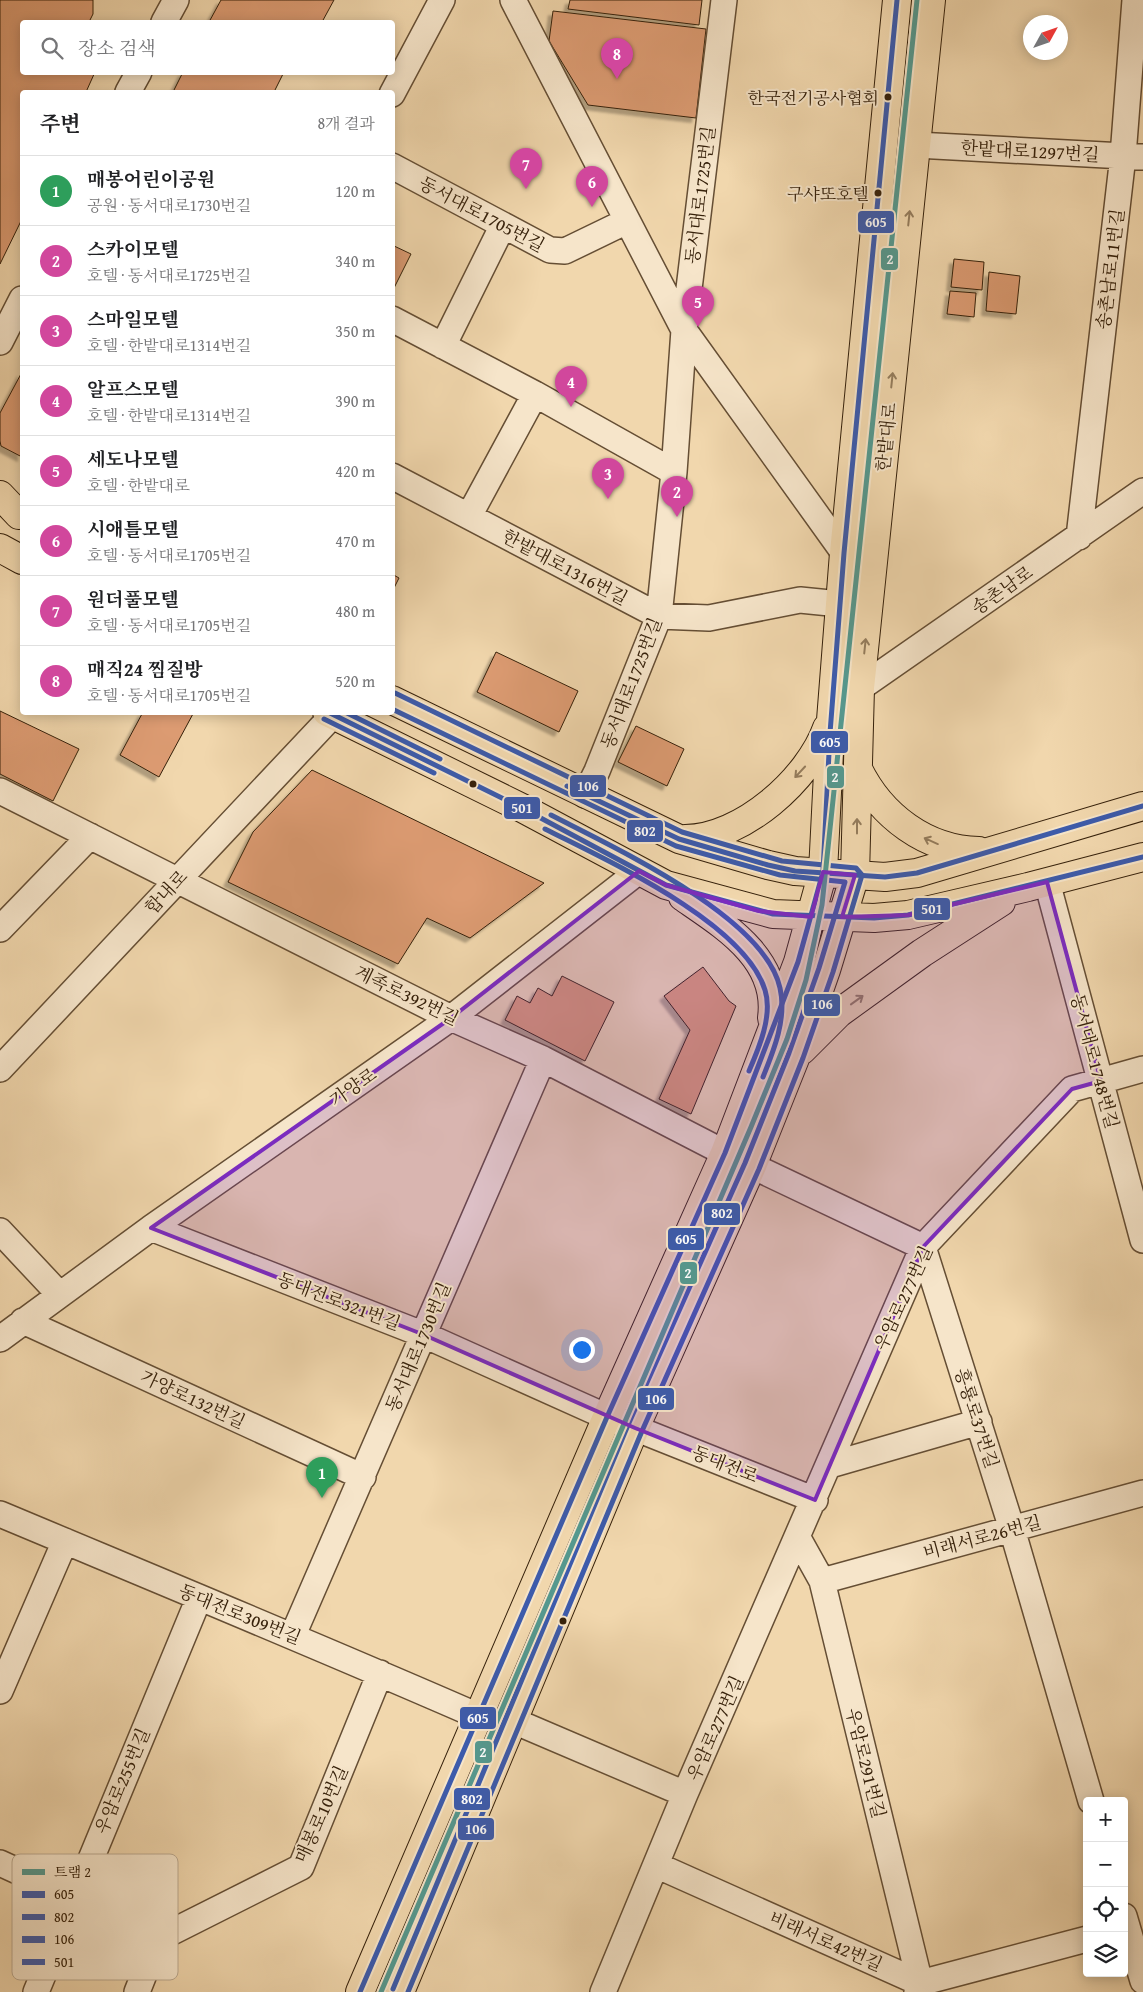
<!DOCTYPE html>
<html lang="ko">
<head>
<meta charset="utf-8">
<style>
  :root { --surface:#fff; --page:#f2f2f2; --text:#202124; --muted:#757577; --line:#e0e0e0; --accent:#d93025 }
  body { margin:0; font-family:"Gentium Book Plus","Noto Serif KR",serif; background:var(--page); color:var(--text) }
  .controls { position:absolute; right:15px; bottom:15px; display:grid; overflow:hidden; border-radius:5px; box-shadow:0 2px 12px #0003 }
  .controls button { width:45px; height:45px; display:grid; place-items:center; padding:0; border:0; border-bottom:1px solid var(--line); background:var(--surface); color:var(--text); font:25px sans-serif }
  .compass { position:absolute; left:1023px; top:15px; width:45px; height:45px; border-radius:50%; background:var(--surface); box-shadow:0 2px 12px #0003; rotate:50deg }
  .you { position:absolute; left:581px; top:1349px; width:18px; height:18px; margin:-12px; border:4px solid #fff; border-radius:50%; background:#1a73e8; box-shadow:0 0 0 8px #1a73e833 }
  .badge { display:grid; place-items:center; width:32px; height:32px; border-radius:50%; background:var(--accent); color:#fff; font-size:16px; font-weight:700 }
  .pin { position:absolute; translate:-50% -41px; filter:drop-shadow(0 1px 2px #0008) }
  .pin::after { content:''; position:absolute; top:26px; width:18px; height:15px; background:inherit; clip-path:polygon(0 0,100% 0,50% 100%) }
  .list { margin:0; padding:0; list-style:none }
  h2 { display:flex; justify-content:space-between; align-items:center; height:65px; margin:0; padding:0 20px; font-size:21px }
  h2 small { font-size:16px; font-weight:400; color:var(--muted) }
  .list li { display:grid; grid-template-columns:32px 1fr auto; gap:15px; align-items:center; box-sizing:border-box; height:70px; padding:0 20px; border-top:1px solid var(--line) }
  .list b { display:block; font-size:19px; white-space:nowrap }
  .list p { margin:0; font-size:16px; white-space:nowrap; color:var(--muted) }
  .list em { font-size:16px; font-style:normal; color:var(--muted) }
  .icon { flex:none; width:28px; height:28px; fill:none; stroke:currentColor; stroke-width:2; stroke-linecap:round; stroke-linejoin:round }
  .map { position:relative; flex:none; width:1143px; height:1992px; overflow:hidden }
  .search { position:absolute; background:var(--surface); box-shadow:0 2px 12px #0003; left:20px; top:20px; width:375px; height:55px; display:flex; align-items:center; gap:12px; box-sizing:border-box; padding:0 18px; border-radius:5px; color:var(--muted); font-size:19px }
  .panel { position:absolute; background:var(--surface); box-shadow:0 2px 12px #0003; left:20px; top:90px; width:375px; height:625px; border-radius:5px }
  .map>svg:first-child { display:block }
</style>
</head>
<body>
<div class="map">
<svg width="1143" height="1992" viewBox="0 0 1143 1992">
  <defs>
    <filter id="shadow"><feDropShadow dx="-4.5" dy="4.5" stdDeviation="1" flood-color="#0004"/></filter>
  </defs>
  <rect width="100%" height="100%" fill="#f1d7ad"/>
  <filter id="stains"><feTurbulence type="fractalNoise" baseFrequency=".004" numOctaves="4"/><feColorMatrix values="0 0 0 0 .2 0 0 0 0 .09 0 0 0 0 .02 0 0 0 .5 -.17"/></filter>
  <radialGradient id="worn" r=".72"><stop offset=".6" stop-color="#630" stop-opacity="0"/><stop offset="1" stop-color="#630" stop-opacity=".3"/></radialGradient>
  <path fill="#dc9b72" stroke="#36210b" filter="url(#shadow)" d="M0,0H93V14L89,22H22V72H95L86,92H22V219L0,264Z
    M221,0H334L322,22H209Z
    M570,0H702L699,25L568,9Z
    M553,11L706,29L696,118L588,105L549,41Z
    M183,72H284L274,92H173Z
    M392,245L411,254L392,292Z
    M954,259L984,262L982,290L951,287Z
    M989,272L1020,276L1016,314L986,311Z
    M950,291L976,293L974,317L947,314Z
    M22,372V457L1,446L0,441V413Z
    M392,574L399,578L392,592Z
    M496,652L578,691L559,732L477,692Z
    M0,711L79,749L53,801L0,774Z
    M143,712H194L159,777L120,755Z
    M636,726L684,749L667,786L618,762Z
    M312,770L544,883L470,938L427,918L398,964L228,882L253,832Z
    M703,967L729,1001L736,1006L691,1114L659,1099L690,1030L664,996Z
    M562,976L614,1002L585,1061L505,1020L517,996L530,1003L538,988L552,996Z"/>
  <g fill="none" stroke-linecap="round" stroke-linejoin="round">
    <g stroke="#654e34" stroke-width="28">
      <path id="minor" d="M513,0L684,330L844,553
        M164,22L176,0
        M128,92L139,72
        M392,94L442,0
        M916,145L1143,157
        M392,166L550,250L565,251L627,221
        M392,319L535,394L674,472
        M0,342L22,299
        M443,346L503,225
        M392,476L659,616L709,618L800,600L840,604
        M469,516L535,394
        M1079,537L1123,156L1135,0
        M860,688L1143,491
        M0,791L451,1018L543,1059L725,1153L923,1247L1012,1529L1091,1801
        M585,795L597,771L659,616L674,472L684,330L724,0
        M1047,882L1143,1240
        M0,929L90,836
        M0,1069L333,715
        M151,1228L422,1334L607,1417L815,1500
        M0,1231L59,1294
        M23,1321L363,1477
        M0,1339L151,1228L451,1018L639,871
        M830,1465L979,1422
        M0,1514C160,1581 320,1647 478,1716
        M798,1538L822,1581L920,1983L917,1992
        M822,1581L1143,1493
        M293,1635L543,1059
        M0,1691L65,1541
        M514,1721L685,1794
        M0,1863L74,1897
        M656,1865L920,1983L1087,1939
        M1124,1916L1143,1981
        M36,1992L199,1598
        M137,1992L158,1939L301,1867L380,1673
        M603,1992L685,1794L923,1247L1072,1089L1143,1069"/>
    </g>
    <g stroke="#36210b" stroke-width="30">
      <path id="major" d="M0,495L19,515
        M0,548L22,560
        M392,700L679,839L768,865L795,871L885,877L917,873L1143,806
        M327,712L522,808L666,885L773,914L874,918L908,915L1028,887L1143,857
        M858,769C881,816 926,850 979,851
        M685,839C742,839 809,779 827,728
        M683,897C725,926 780,959 772,1018
        M802,1050L839,1013L922,953L1001,902
        M360,1992L607,1417L725,1153L798,962L823,872L830,733L844,553L897,0
        M400,1992L635,1428L752,1166L796,1056L826,970L855,875L860,688L931,0"/>
    </g>
    <use href="#minor" stroke="#f6e5ca" stroke-width="25"/>
    <use href="#major" stroke="#f1d7ad" stroke-width="28"/>
    <g stroke="#f6e5ca" stroke-width="9">
      <path id="bus-1" d="M360,1992L607,1417L725,1153L798,962L823,872L830,733L844,553L897,0"/>
    </g>
    <g stroke="#f6e5ca" stroke-width="9">
      <path id="bus-2" d="M392,709L676,846L780,875L845,882L819,968L789,1053L745,1163L628,1425L393,1989
        M324,719L434,773
        M545,829C606,860 744,922 765,990C773,1015 759,1048 749,1071"/>
    </g>
    <g stroke="#f6e5ca" stroke-width="9">
      <path id="bus-3" d="M395,693L682,832L782,861L856,868L862,875L833,972L803,1058L759,1169L642,1431L408,1992
        M345,712L440,759
        M551,815C613,847 765,917 780,988C787,1018 774,1050 763,1077"/>
    </g>
    <g stroke="#f6e5ca" stroke-width="9">
      <path id="bus-4" d="M328,712L522,808L666,885L773,914L874,918L908,915L1143,857
        M567,786L679,839L768,865L795,871L885,877L917,873L1143,806"/>
    </g>
    <use href="#bus-1" stroke="#3d5bab" stroke-width="5"/>
    <use href="#bus-2" stroke="#3d5bab" stroke-width="5"/>
    <use href="#bus-3" stroke="#3d5bab" stroke-width="5"/>
    <use href="#bus-4" stroke="#3d5bab" stroke-width="5"/>
    <g stroke="#f6e5ca" stroke-width="9">
      <path id="tram-1" d="M381,1992L751,1127L787,1039L806,980L822,905L917,0"/>
    </g>
    <use href="#tram-1" stroke="#55988e" stroke-width="5"/>
  </g>
  <defs><path id="oneway-shaft" d="M-6 0H5M1.5-3L5.5 0L1.5 3" fill="none" stroke-width="1.6" stroke-linecap="round" stroke-linejoin="round" transform="scale(1.25)"/></defs>
  <g stroke="#947c5c">
    <use href="#oneway-shaft" transform="translate(909 218) rotate(-84)"/>
    <use href="#oneway-shaft" transform="translate(892 380) rotate(-84)"/>
    <use href="#oneway-shaft" transform="translate(865 646) rotate(-84)"/>
    <use href="#oneway-shaft" transform="translate(800 772) rotate(133)"/>
    <use href="#oneway-shaft" transform="translate(857 826) rotate(-90)"/>
    <use href="#oneway-shaft" transform="translate(931 841) rotate(-156)"/>
    <use href="#oneway-shaft" transform="translate(857 1000) rotate(-36)"/>
  </g>
  <path fill="#7b2cbf" fill-opacity="0.2" stroke="#7b2cbf" stroke-width="4" stroke-linejoin="round" d="M639,871L666,885L759,911L811,917L823,872L855,875L842,917L908,915L1047,882L1101,1081L1072,1089L923,1247L815,1500L635,1428L422,1334L151,1228L451,1018Z"/>
  <g fill="#36210b" stroke="#f6e5ca" stroke-width="2">
    <circle cx="888" cy="97" r="4.5"/>
    <circle cx="878" cy="193" r="4.5"/>
    <circle cx="473" cy="784" r="4.5"/>
    <circle cx="563" cy="1621" r="4.5"/>
  </g>
  <g text-anchor="middle" dominant-baseline="central" stroke-width="4" stroke-linejoin="round" paint-order="stroke">
    <g font-size="17" fill="#36210b" stroke="#f6e5ca" text-anchor="end">
      <text x="879" y="97">한국전기공사협회</text>
      <text x="869" y="193">구샤또호텔</text>
    </g>
    <g font-size="18" fill="#36210b" stroke="#f6e5ca">
      <text transform="translate(1030 151) rotate(3)">한밭대로1297번길</text>
      <text transform="translate(700 195) rotate(-83)">동서대로1725번길</text>
      <text transform="translate(482 214) rotate(28)">동서대로1705번길</text>
      <text transform="translate(1110 269) rotate(-83)">송촌남로11번길</text>
      <text transform="translate(886 437) rotate(-84)">한밭대로</text>
      <text transform="translate(565 567) rotate(28)">한밭대로1316번길</text>
      <text transform="translate(1002 590) rotate(-35)">송촌남로</text>
      <text transform="translate(631 683) rotate(-69)">동서대로1725번길</text>
      <text transform="translate(166 892) rotate(-47)">합내로</text>
      <text transform="translate(407 995) rotate(26)">계족로392번길</text>
      <text transform="translate(1095 1061) rotate(75)">동서대로1748번길</text>
      <text transform="translate(353 1087) rotate(-35)">가양로</text>
      <text transform="translate(903 1298) rotate(-65)">우암로277번길</text>
      <text transform="translate(339 1301) rotate(21)">동대전로321번길</text>
      <text transform="translate(418 1347) rotate(-67)">동서대로1730번길</text>
      <text transform="translate(193 1399) rotate(25)">가양로132번길</text>
      <text transform="translate(977 1418) rotate(72)">흥룡로37번길</text>
      <text transform="translate(725 1464) rotate(22)">동대전로</text>
      <text transform="translate(982 1537) rotate(-15)">비래서로26번길</text>
      <text transform="translate(240 1614) rotate(22)">동대전로309번길</text>
      <text transform="translate(715 1728) rotate(-66)">우암로277번길</text>
      <text transform="translate(866 1763) rotate(76)">우암로291번길</text>
      <text transform="translate(122 1781) rotate(-67)">우암로255번길</text>
      <text transform="translate(321 1814) rotate(-66)">매봉로10번길</text>
      <text transform="translate(826 1941) rotate(24)">비래서로42번길</text>
    </g>
  </g>
  <rect x="12" y="1854" width="166" height="126" rx="8" fill="#f6e5ca" stroke="#bcaa91" stroke-width="1"/>
  <rect x="22" y="1869" width="23" height="6" fill="#55988e"/>
  <rect x="22" y="1891" width="23" height="7" fill="#3d5bab"/>
  <rect x="22" y="1914" width="23" height="6" fill="#3d5bab"/>
  <rect x="22" y="1936" width="23" height="7" fill="#3d5bab"/>
  <rect x="22" y="1959" width="23" height="6" fill="#3d5bab"/>
  <g font-size="14" fill="#36210b">
    <text x="54" y="1877">트램 2</text>
    <text x="54" y="1899">605</text>
    <text x="54" y="1922">802</text>
    <text x="54" y="1944">106</text>
    <text x="54" y="1967">501</text>
  </g>
  <g stroke="#f6e5ca" stroke-width="2">
    <rect x="857" y="210" width="38" height="24" rx="5" fill="#3d5bab"/>
    <rect x="880" y="247" width="19" height="24" rx="5" fill="#55988e"/>
    <rect x="810" y="730" width="39" height="24" rx="5" fill="#3d5bab"/>
    <rect x="826" y="765" width="19" height="24" rx="5" fill="#55988e"/>
    <rect x="569" y="774" width="38" height="24" rx="5" fill="#3d5bab"/>
    <rect x="503" y="796" width="38" height="24" rx="5" fill="#3d5bab"/>
    <rect x="626" y="819" width="38" height="24" rx="5" fill="#3d5bab"/>
    <rect x="913" y="897" width="38" height="24" rx="5" fill="#3d5bab"/>
    <rect x="803" y="993" width="38" height="24" rx="5" fill="#3d5bab"/>
    <rect x="703" y="1202" width="38" height="24" rx="5" fill="#3d5bab"/>
    <rect x="667" y="1227" width="38" height="24" rx="5" fill="#3d5bab"/>
    <rect x="679" y="1261" width="19" height="24" rx="5" fill="#55988e"/>
    <rect x="637" y="1387" width="38" height="24" rx="5" fill="#3d5bab"/>
    <rect x="459" y="1706" width="38" height="24" rx="5" fill="#3d5bab"/>
    <rect x="474" y="1740" width="19" height="24" rx="5" fill="#55988e"/>
    <rect x="453" y="1787" width="38" height="24" rx="5" fill="#3d5bab"/>
    <rect x="457" y="1817" width="38" height="24" rx="5" fill="#3d5bab"/>
  </g>
  <g font-size="14" text-anchor="middle" font-weight="bold" fill="#fff">
    <text x="876" y="227">605</text>
    <text x="890" y="264">2</text>
    <text x="830" y="747">605</text>
    <text x="835" y="782">2</text>
    <text x="588" y="791">106</text>
    <text x="522" y="813">501</text>
    <text x="645" y="836">802</text>
    <text x="932" y="914">501</text>
    <text x="822" y="1009">106</text>
    <text x="722" y="1218">802</text>
    <text x="686" y="1244">605</text>
    <text x="688" y="1278">2</text>
    <text x="656" y="1404">106</text>
    <text x="478" y="1723">605</text>
    <text x="483" y="1757">2</text>
    <text x="472" y="1804">802</text>
    <text x="476" y="1834">106</text>
  </g>
  <rect width="100%" height="100%" filter="url(#stains)"/>
  <rect width="100%" height="100%" fill="url(#worn)"/>
</svg>
<div class="controls">
<button>+</button>
<button>−</button>
<button><svg class="icon" aria-label="locate" viewBox="0 0 24 24"><circle cx="12" cy="12" r="6"/><path d="M12 2v4M12 18v4M2 12h4M18 12h4"/></svg></button>
<button><svg class="icon" aria-label="layers" viewBox="0 0 24 24"><path d="M12 4l9 5-9 5-9-5zM3 14l9 5 9-5"/></svg></button>
</div>
<svg class="compass" viewBox="-18 -18 36 36"><path d="M0-13l5 13h-10z" fill="#e53935"/><path d="M0 13l5-13h-10z" fill="#757577"/></svg>
<div class="you"></div>
<div class="pin badge" style="left:322px;top:1498px;background:#2e9e5b">1</div>
<div class="pin badge" style="left:677px;top:517px;background:#d1479c">2</div>
<div class="pin badge" style="left:608px;top:499px;background:#d1479c">3</div>
<div class="pin badge" style="left:571px;top:407px;background:#d1479c">4</div>
<div class="pin badge" style="left:698px;top:327px;background:#d1479c">5</div>
<div class="pin badge" style="left:592px;top:207px;background:#d1479c">6</div>
<div class="pin badge" style="left:526px;top:189px;background:#d1479c">7</div>
<div class="pin badge" style="left:617px;top:79px;background:#d1479c">8</div>
<div class="search"><svg class="icon" aria-label="search" viewBox="0 0 24 24"><circle cx="10" cy="10" r="6"/><path d="M15 15l6 6"/></svg>장소 검색</div>
<section class="panel">
<h2>주변<small>8개 결과</small></h2>
<ul class="list">
<li><span class="badge" style="background:#2e9e5b">1</span><div><b>매봉어린이공원</b><p>공원 · 동서대로1730번길</p></div><em>120 m</em></li>
<li><span class="badge" style="background:#d1479c">2</span><div><b>스카이모텔</b><p>호텔 · 동서대로1725번길</p></div><em>340 m</em></li>
<li><span class="badge" style="background:#d1479c">3</span><div><b>스마일모텔</b><p>호텔 · 한밭대로1314번길</p></div><em>350 m</em></li>
<li><span class="badge" style="background:#d1479c">4</span><div><b>알프스모텔</b><p>호텔 · 한밭대로1314번길</p></div><em>390 m</em></li>
<li><span class="badge" style="background:#d1479c">5</span><div><b>세도나모텔</b><p>호텔 · 한밭대로</p></div><em>420 m</em></li>
<li><span class="badge" style="background:#d1479c">6</span><div><b>시애틀모텔</b><p>호텔 · 동서대로1705번길</p></div><em>470 m</em></li>
<li><span class="badge" style="background:#d1479c">7</span><div><b>원더풀모텔</b><p>호텔 · 동서대로1705번길</p></div><em>480 m</em></li>
<li><span class="badge" style="background:#d1479c">8</span><div><b>매직24 찜질방</b><p>호텔 · 동서대로1705번길</p></div><em>520 m</em></li>
</ul>
</section>
</div>
</body>
</html>
